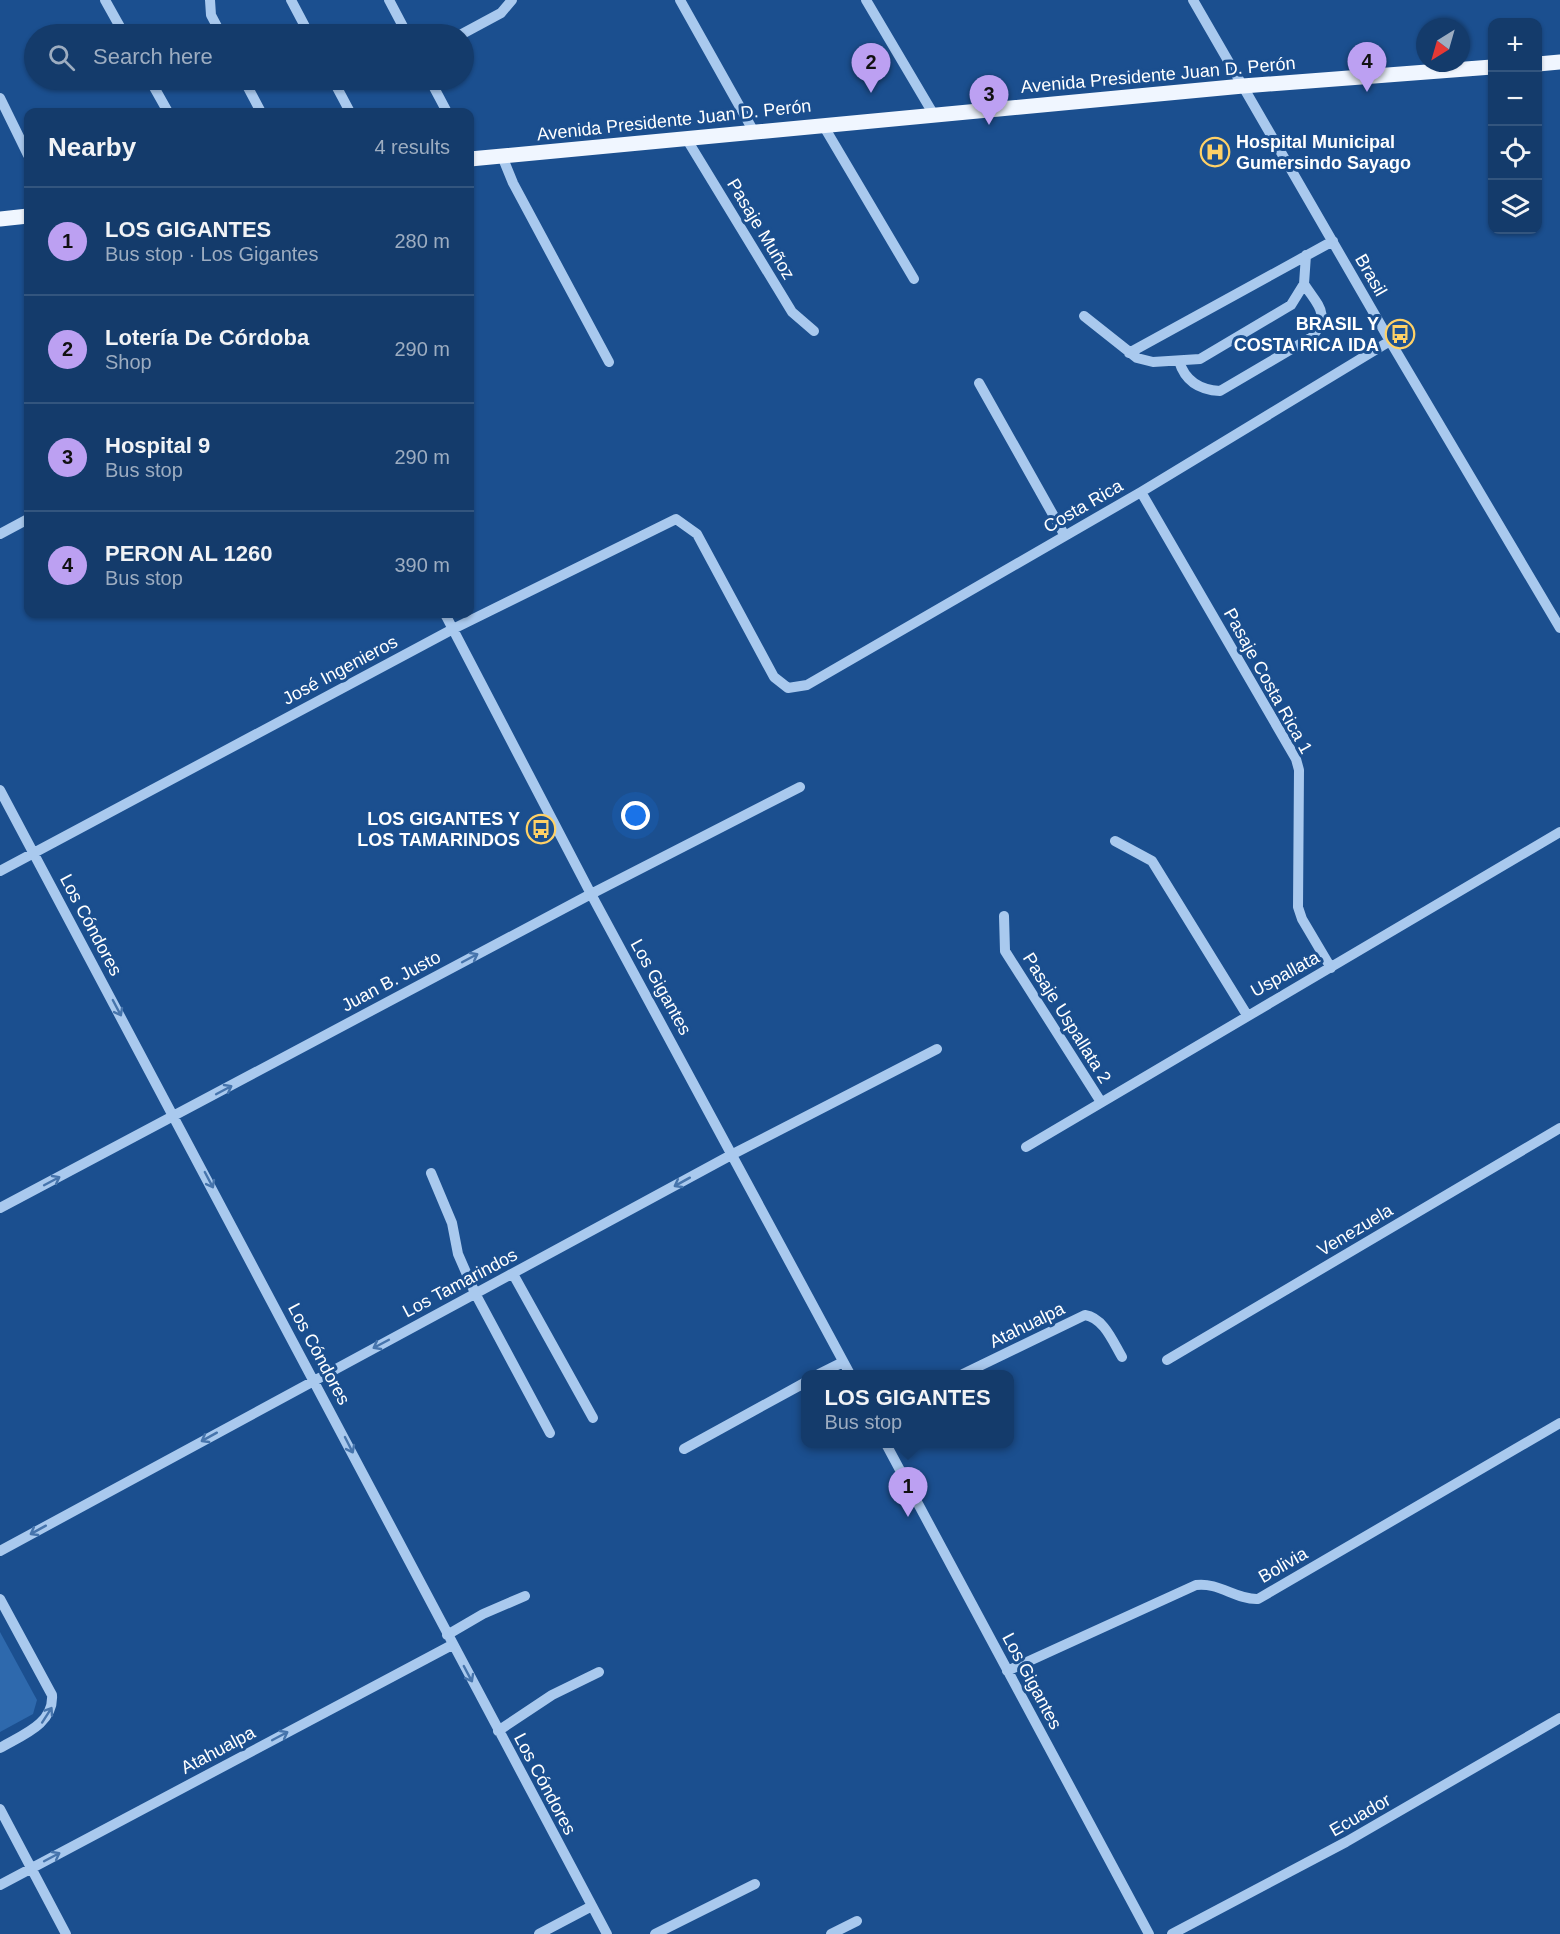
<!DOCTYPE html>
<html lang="en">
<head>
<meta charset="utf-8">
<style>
  :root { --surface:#143b6b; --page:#214673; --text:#f1f3f6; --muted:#9dadc1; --line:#33557e; --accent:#bca0f2 }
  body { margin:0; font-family:Helvetica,sans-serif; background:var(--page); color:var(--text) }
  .controls { position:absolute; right:18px; top:18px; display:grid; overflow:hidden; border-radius:12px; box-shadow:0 2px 4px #0004 }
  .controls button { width:54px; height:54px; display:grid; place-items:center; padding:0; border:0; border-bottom:2px solid var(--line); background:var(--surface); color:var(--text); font:30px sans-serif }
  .compass { position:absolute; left:1416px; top:18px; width:54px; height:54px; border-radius:50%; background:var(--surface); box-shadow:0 2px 4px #0004; rotate:217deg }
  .you { position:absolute; left:636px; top:816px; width:21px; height:21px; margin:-15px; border:4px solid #fff; border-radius:50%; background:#1a73e8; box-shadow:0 0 0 9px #1a73e833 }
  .badge { display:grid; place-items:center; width:39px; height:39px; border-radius:50%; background:var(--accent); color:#111; font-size:20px; font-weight:700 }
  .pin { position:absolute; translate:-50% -50px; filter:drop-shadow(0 2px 3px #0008) }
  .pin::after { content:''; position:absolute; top:32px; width:21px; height:18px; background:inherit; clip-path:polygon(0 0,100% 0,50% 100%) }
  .popup { position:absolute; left:801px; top:1370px; width:213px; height:78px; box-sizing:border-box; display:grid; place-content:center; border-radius:12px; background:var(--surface); filter:drop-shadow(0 2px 4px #0005); font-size:20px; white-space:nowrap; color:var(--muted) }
  .popup b { font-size:22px; color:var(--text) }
  .popup::after { content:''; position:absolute; left:50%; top:100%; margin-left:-12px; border:12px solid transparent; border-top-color:var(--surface) }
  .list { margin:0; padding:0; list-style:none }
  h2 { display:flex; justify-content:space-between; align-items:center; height:78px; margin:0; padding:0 24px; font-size:26px }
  h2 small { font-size:20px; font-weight:400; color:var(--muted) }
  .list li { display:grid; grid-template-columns:39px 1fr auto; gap:18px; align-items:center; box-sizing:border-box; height:108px; padding:0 24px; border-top:2px solid var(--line) }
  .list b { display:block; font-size:22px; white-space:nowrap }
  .list p { margin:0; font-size:20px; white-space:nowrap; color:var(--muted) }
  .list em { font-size:20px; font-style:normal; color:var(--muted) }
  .icon { flex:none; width:33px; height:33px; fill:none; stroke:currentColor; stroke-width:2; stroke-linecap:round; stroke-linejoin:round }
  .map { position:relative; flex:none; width:1560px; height:1934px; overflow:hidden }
  .search { position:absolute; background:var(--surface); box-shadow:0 2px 4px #0004; left:24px; top:24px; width:450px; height:66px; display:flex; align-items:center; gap:15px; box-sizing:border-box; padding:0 21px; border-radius:33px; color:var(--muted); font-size:22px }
  .panel { position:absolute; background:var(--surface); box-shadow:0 2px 4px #0004; left:24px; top:108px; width:450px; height:510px; border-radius:12px }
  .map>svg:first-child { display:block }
</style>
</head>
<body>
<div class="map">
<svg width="1560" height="1934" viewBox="0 0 1560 1934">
  <rect width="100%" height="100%" fill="#1b4f8f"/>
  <path fill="#2e69ad" d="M0,1632L37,1700L33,1714L0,1732Z"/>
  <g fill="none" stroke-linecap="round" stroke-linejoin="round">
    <path stroke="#a9c9ee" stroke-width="10" d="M105,0L124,34
      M210,0L211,15L221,34
      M291,0L309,34
      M389,0L407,34
      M680,0L754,132
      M866,0L934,115
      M1193,0L1390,341L1560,628
      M462,34L501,13L512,0
      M150,80L168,112
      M244,80L261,112
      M333,80L350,112
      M430,80L447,112
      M0,98L28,155
      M823,125L914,279
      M686,138L792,312L814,331
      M502,156L513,183L609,362
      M1084,316L1137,358L1153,362L1200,359L1291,305L1304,284L1306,255
      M1129,353L1333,241
      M1179,361C1185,381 1200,390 1220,391L1312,337C1331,313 1318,306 1304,284
      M979,383L1065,536
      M1141,492L1296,759L1299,770L1298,907L1302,919L1331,968
      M0,534L28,519
      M445,614L591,894L850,1374
      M0,790L607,1934
      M1115,841L1152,861L1247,1015
      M0,871L453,629L676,519L697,534L774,677L788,688L807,685L1141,492L1390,341
      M1004,916L1005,951L1101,1102
      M1026,1147L1560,832
      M431,1173L452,1223L458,1254L475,1293L550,1433
      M0,1208L591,894L800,787
      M513,1274L593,1418
      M1167,1360L1560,1128
      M819,1374L843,1362
      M963,1374L1085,1315C1104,1318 1113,1342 1122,1357
      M886,1444L1149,1934
      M684,1449L806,1382
      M0,1551L733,1154L937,1049
      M0,1599L52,1695C54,1724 22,1735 0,1748
      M447,1635L483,1614L525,1596
      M1007,1671L1196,1585C1219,1582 1236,1600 1258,1599L1560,1423
      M498,1731L552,1695L599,1672
      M0,1809L66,1934
      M0,1885L452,1645
      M539,1934L592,1906
      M655,1934L755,1884
      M831,1934L857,1921
      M1172,1934L1346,1842L1560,1718"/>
    <path stroke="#f0f6ff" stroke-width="15" d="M1538,64L1560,62
      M470,159L1243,86L1492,67
      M0,219L28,216"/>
  </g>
  <defs><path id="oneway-shaft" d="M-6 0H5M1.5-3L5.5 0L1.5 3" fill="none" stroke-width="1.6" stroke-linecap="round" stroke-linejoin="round" transform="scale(1.5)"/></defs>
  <g stroke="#4674ac">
    <use href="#oneway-shaft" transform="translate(470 958) rotate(-28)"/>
    <use href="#oneway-shaft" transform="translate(117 1008) rotate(62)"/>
    <use href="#oneway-shaft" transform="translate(224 1090) rotate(-28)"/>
    <use href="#oneway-shaft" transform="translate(209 1180) rotate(62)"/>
    <use href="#oneway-shaft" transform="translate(52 1181) rotate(-28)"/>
    <use href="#oneway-shaft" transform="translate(682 1182) rotate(151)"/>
    <use href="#oneway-shaft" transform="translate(381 1344) rotate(152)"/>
    <use href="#oneway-shaft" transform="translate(209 1437) rotate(151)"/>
    <use href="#oneway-shaft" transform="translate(349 1445) rotate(63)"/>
    <use href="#oneway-shaft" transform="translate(38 1530) rotate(151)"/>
    <use href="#oneway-shaft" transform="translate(468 1674) rotate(62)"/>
    <use href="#oneway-shaft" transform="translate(47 1715) rotate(-57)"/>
    <use href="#oneway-shaft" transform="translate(280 1736) rotate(-28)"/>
    <use href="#oneway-shaft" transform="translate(52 1857) rotate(-28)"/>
  </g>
  <defs>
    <g id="hospital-ring" transform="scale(1.5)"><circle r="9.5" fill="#1b4f8f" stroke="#ffd166" stroke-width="1.5"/><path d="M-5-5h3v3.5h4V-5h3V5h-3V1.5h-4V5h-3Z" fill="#ffd166"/></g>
    <g id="bus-ring" transform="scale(1.5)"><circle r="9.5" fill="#1b4f8f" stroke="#ffd166" stroke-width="1.5"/><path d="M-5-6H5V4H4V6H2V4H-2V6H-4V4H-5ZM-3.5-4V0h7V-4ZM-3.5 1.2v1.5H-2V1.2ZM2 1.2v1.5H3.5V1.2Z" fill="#ffd166"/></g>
  </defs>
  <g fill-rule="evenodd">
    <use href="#hospital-ring" x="1215" y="152"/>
    <use href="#bus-ring" x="1400" y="334"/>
    <use href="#bus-ring" x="541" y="829"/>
  </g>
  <g text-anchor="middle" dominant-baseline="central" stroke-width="6" stroke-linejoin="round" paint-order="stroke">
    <g font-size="18" fill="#fff" stroke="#1b4f8f">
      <text transform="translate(1158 75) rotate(-5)">Avenida Presidente Juan D. Perón</text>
      <text transform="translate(674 120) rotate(-6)">Avenida Presidente Juan D. Perón</text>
      <text transform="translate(761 229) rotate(59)">Pasaje Muñoz</text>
      <text transform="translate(1371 275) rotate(60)">Brasil</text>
      <text transform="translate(1083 506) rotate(-30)">Costa Rica</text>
      <text transform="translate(340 670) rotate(-28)">José Ingenieros</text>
      <text transform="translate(1268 681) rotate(61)">Pasaje Costa Rica 1</text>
      <text transform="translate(91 925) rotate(62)">Los Cóndores</text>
      <text transform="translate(1285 974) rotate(-29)">Uspallata</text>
      <text transform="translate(391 981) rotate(-28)">Juan B. Justo</text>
      <text transform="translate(661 987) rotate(61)">Los Gigantes</text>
      <text transform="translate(1067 1018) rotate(58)">Pasaje Uspallata 2</text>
      <text transform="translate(1355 1230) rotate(-31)">Venezuela</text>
      <text transform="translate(460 1283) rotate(-28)">Los Tamarindos</text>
      <text transform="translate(1027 1325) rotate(-26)">Atahualpa</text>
      <text transform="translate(319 1354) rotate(62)">Los Cóndores</text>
      <text transform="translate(1283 1565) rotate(-30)">Bolivia</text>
      <text transform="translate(1032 1681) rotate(62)">Los Gigantes</text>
      <text transform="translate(218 1750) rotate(-28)">Atahualpa</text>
      <text transform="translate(545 1784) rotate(62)">Los Cóndores</text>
      <text transform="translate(1360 1815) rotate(-30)">Ecuador</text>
    </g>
    <g font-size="18" font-weight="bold" fill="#fff" stroke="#1b4f8f" text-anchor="end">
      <text x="1236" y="142" text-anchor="start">Hospital Municipal<tspan x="1236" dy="21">Gumersindo Sayago</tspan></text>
      <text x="1379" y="324">BRASIL Y<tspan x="1379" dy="21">COSTA RICA IDA</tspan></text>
      <text x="520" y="819">LOS GIGANTES Y<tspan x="520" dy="21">LOS TAMARINDOS</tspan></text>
    </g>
  </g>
</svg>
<div class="controls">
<button>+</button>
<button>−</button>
<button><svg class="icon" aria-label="locate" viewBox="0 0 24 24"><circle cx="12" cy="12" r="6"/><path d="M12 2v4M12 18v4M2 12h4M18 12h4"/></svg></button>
<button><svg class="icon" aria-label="layers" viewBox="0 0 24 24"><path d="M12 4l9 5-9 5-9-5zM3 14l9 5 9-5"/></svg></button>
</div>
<svg class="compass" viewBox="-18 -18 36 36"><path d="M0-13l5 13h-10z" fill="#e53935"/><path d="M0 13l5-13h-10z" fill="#9dadc1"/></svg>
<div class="you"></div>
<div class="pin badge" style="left:908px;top:1517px">1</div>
<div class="popup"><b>LOS GIGANTES</b>Bus stop</div>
<div class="pin badge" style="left:871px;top:93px">2</div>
<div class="pin badge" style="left:989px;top:125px">3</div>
<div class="pin badge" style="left:1367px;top:92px">4</div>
<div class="search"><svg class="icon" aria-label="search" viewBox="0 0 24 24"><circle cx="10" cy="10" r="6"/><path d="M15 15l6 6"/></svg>Search here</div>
<section class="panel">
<h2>Nearby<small>4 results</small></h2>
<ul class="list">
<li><span class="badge">1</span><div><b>LOS GIGANTES</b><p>Bus stop · Los Gigantes</p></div><em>280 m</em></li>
<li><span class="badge">2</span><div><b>Lotería De Córdoba</b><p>Shop</p></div><em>290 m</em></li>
<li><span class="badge">3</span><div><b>Hospital 9</b><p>Bus stop</p></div><em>290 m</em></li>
<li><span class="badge">4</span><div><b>PERON AL 1260</b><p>Bus stop</p></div><em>390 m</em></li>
</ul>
</section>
</div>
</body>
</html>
